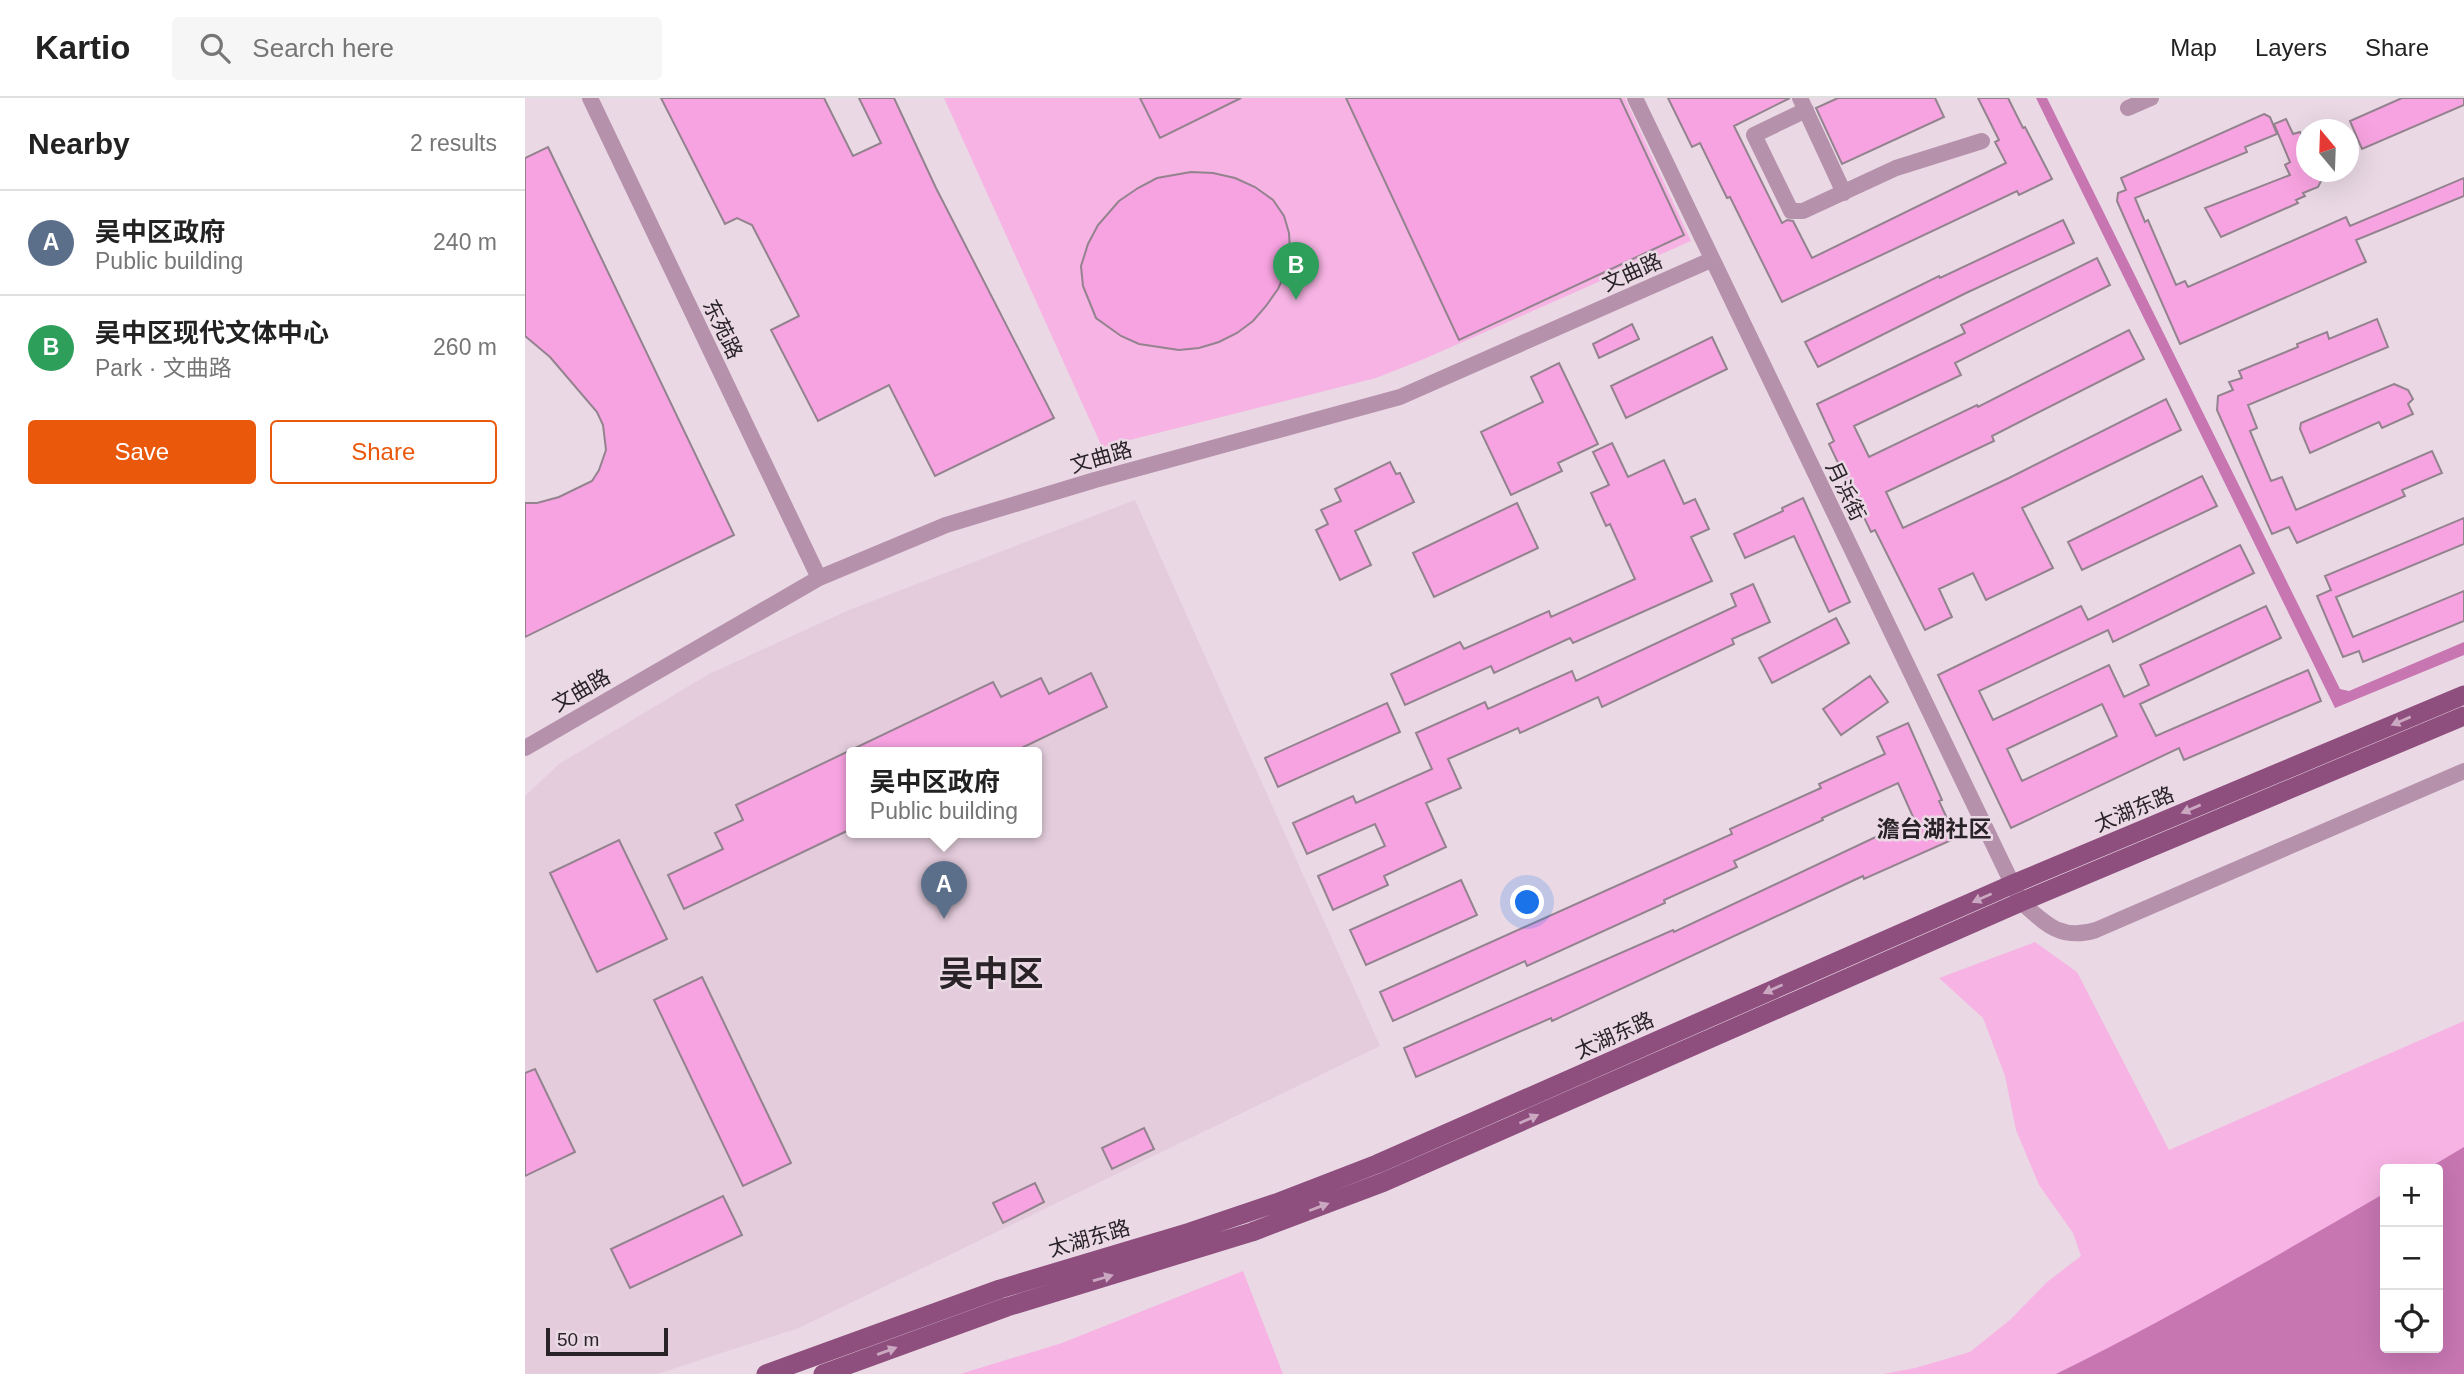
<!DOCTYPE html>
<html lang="en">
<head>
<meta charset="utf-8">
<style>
  :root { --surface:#fff; --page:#f6f6f6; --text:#222; --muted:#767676; --line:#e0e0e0; --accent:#ea580c }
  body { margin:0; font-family:Helvetica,"Noto Sans SC",sans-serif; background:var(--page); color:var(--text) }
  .controls { position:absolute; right:21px; bottom:21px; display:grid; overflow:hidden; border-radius:7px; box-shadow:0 7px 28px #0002 }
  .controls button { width:63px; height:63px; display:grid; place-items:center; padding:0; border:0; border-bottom:2px solid var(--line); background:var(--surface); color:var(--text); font:35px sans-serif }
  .compass { position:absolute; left:1771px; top:21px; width:63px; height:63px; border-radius:50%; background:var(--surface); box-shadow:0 7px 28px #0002; rotate:341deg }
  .scale { position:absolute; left:21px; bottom:18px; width:122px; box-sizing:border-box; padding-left:7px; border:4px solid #292327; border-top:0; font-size:19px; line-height:24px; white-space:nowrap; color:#292327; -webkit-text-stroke:5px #ead9e5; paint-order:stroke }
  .you { position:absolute; left:1003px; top:805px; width:24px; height:24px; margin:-18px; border:5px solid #fff; border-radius:50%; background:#1a73e8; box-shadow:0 0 0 10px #1a73e833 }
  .badge { display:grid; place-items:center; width:46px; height:46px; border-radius:50%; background:var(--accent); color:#fff; font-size:23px; font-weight:700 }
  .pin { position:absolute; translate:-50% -58px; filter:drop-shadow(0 2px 4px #0008) }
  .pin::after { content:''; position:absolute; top:37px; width:24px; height:21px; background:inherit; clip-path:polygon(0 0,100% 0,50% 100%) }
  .popup { position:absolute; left:321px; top:649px; width:196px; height:91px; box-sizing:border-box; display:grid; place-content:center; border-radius:7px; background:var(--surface); filter:drop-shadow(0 2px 5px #0005); font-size:23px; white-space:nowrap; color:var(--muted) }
  .popup b { font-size:26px; color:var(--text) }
  .popup::after { content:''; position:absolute; left:50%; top:100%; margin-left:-14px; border:14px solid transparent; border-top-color:var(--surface) }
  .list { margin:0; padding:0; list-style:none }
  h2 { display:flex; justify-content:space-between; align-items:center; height:91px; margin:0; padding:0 28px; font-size:30px }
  h2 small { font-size:23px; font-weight:400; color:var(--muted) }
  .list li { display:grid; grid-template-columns:46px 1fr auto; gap:21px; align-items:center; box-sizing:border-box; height:105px; padding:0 28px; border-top:2px solid var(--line) }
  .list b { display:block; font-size:26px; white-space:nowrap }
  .list p { margin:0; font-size:23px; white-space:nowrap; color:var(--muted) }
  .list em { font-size:23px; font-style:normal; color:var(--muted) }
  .actions { display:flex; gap:14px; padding:21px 28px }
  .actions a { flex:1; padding:16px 0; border:2px solid var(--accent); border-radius:7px; text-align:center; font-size:24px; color:var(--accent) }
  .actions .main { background:var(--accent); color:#fff }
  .icon { flex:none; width:38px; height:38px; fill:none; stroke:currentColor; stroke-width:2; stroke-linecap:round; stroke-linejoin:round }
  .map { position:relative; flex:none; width:1939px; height:1276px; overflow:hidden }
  header { display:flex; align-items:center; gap:42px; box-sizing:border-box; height:98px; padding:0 35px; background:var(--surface); border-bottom:2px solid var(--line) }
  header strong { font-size:33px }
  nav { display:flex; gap:38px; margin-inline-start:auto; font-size:24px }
  .search { width:490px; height:63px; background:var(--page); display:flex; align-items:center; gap:18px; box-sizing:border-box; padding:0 24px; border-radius:7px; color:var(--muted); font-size:26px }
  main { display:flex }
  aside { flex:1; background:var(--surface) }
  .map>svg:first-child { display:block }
</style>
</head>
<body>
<header>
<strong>Kartio</strong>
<div class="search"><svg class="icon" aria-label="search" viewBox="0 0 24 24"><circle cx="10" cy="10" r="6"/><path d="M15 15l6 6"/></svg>Search here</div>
<nav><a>Map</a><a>Layers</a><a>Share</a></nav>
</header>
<main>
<aside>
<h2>Nearby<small>2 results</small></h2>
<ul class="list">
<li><span class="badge" style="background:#5c6f8a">A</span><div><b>吴中区政府</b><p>Public building</p></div><em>240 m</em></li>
<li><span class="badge" style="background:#2e9e5b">B</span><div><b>吴中区现代文体中心</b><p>Park · 文曲路</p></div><em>260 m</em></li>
</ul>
<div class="actions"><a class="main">Save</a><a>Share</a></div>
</aside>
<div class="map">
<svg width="1939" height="1276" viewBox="0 0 1939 1276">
  <rect width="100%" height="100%" fill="#ead9e5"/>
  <path fill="#e4ccdc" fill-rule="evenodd" d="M610,402L855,948L274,1230L132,1276H0V698L34,666L184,576L324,512ZM326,655H512V735H326Z"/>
  <path fill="#f6b3e3" d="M419,0H1100L1166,143L899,261L851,280L577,349Z
    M1510,844L1552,874L1644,1052L1939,923V1116L1913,1071H1860V1155L1616,1276H1358L1390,1270L1445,1254L1486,1221L1522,1184L1556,1158L1548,1135L1514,1087L1491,1032L1480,978L1458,920L1414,880Z
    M718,1173L758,1276H435L537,1245Z"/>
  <path fill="#c776b2" d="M1511,0H1522L1815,591L1824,593L1939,544V557L1810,610Z
    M1939,1049V1276H1531C1643,1221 1752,1158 1860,1095V1250H1913V1071H1902Z"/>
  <path fill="#f8a3e1" stroke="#93838e" stroke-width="2" fill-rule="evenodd" d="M136,0H299L328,58L356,45L334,0H369L411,90L529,320L410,378L364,287L293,323L246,232L274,218L227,127L212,120L200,126Z
    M615,0H716L635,40Z
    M821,0H1095L1159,137L934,242Z
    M1143,0H1265L1209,28L1257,125L1262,122L1268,123L1287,160L1481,65L1470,44L1474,42L1453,0H1483L1498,30L1500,29L1527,81L1494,97L1492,93L1257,204L1205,99L1202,100L1175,45L1167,49Z
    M1313,0H1410L1419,19L1317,66L1291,10Z
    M1877,0H1939V7L1837,51L1825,23Z
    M1739,16L1745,19L1752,36L1720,49L1722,54L1610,100L1620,124L1623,122L1651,187L1660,183L1663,189L1821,119L1825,128L1939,80V98L1831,142L1841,164L1655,246L1592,103L1593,95L1601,92L1596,80Z
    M1761,21L1768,36L1775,34L1782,48V74H1792L1796,83L1793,89L1778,95L1780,98L1771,102L1773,105L1696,139L1680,110L1765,77L1760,67L1765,64L1749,26Z
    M23,49L209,437L0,539V405H12L34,399L67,383L74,372L81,352L78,327L72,314L25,259L0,238V60Z
    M666,74L688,75L710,80L730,89L748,102L759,118L764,135L765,153L761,173L753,191L741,208L728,223L712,235L694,244L674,250L654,252L614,246L596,238L571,220L558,188L556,168L563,146L573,127L594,103L613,90L632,80Z
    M1538,122L1549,145L1441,195L1293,269L1280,244L1414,178L1415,180Z
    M1572,160L1585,187L1430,265L1436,277L1329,328L1344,359L1452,307L1453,309L1604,232L1619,261L1467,338L1469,343L1361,394L1378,430L1484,380L1641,301L1656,332L1497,410L1528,470L1461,502L1448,475L1414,491L1427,519L1400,532L1350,432L1346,434L1304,346L1309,343L1292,306L1440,235L1436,227Z
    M1852,221L1863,249L1723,307L1732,330L1725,333L1746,383L1757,379L1771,412L1907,353L1917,375L1877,392L1880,398L1772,445L1764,429L1747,436L1692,312L1693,298L1708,292L1704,284L1717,280L1714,273L1773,249L1772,246L1802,234L1804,241Z
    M1107,226L1114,241L1074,260L1068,246Z
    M1187,239L1202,271L1101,320L1086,288Z
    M1034,265L1073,346L1033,365L1037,373L986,397L956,334L1018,304L1006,279Z
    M1869,286L1883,292L1888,301L1883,306L1888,316L1857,330L1854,324L1785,355L1775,331L1776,325Z
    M1087,345L1103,379L1139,362L1159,406L1170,401L1184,431L1166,439L1187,483L1048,545L1045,540L969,575L966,568L880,607L866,576L935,544L939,551L1024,513L1026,519L1110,481L1085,426L1081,428L1066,395L1084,387L1068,354Z
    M865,364L871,376L875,375L889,404L830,433L846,467L815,482L791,432L803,426L796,412L816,403L810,391Z
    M1677,378L1692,408L1557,472L1543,444Z
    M1278,400L1325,504L1304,514L1269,438L1220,460L1209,436L1258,413L1257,410Z
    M992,405L1013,450L909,499L888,455Z
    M1939,420V446L1811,499L1828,539L1939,493V523L1838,564L1834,553L1818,559L1792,498L1806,492L1800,478Z
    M1715,447L1729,475L1588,544L1583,532L1454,593L1468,622L1584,567L1599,599L1624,587L1615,567L1741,508L1756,540L1615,606L1631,638L1783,572L1796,603L1659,662L1654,650L1486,730L1413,577L1556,508L1563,522ZM1577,606L1592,638L1497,683L1482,651Z
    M1228,486L1245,524L1207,541L1209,546L1077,609L1073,599L995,635L993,630L923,661L936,690L901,705L921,749L859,778L863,787L808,812L793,778L860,748L850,726L782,756L768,725L828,698L831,705L907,671L891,635L960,604L963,611L1047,573L1051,583L1211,508L1206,496Z
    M1311,520L1324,545L1247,585L1234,560Z
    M566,575L582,609L486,655H326V731L159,811L143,777L198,751L190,735L218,722L211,707L468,584L476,599L516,580L524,596Z
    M1345,578L1363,604L1316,637L1298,611Z
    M862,605L875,634L753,689L740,660Z
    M1383,625L1417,702L1414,703L1431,740L1339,781L1338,778L1027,923L1026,920L891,979L879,950L1148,832L1149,834L1389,721L1373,685L1297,720L1298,722L1209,763L1212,769L1139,802L1140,805L1002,868L1000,863L868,923L855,894L1207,736L1205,731L1296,690L1294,686L1360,656L1352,639Z
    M94,742L142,841L72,874L25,775Z
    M936,782L952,817L841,867L825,832Z
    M177,879L266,1065L218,1088L129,902Z
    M10,971L50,1054L0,1078V975Z
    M619,1030L629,1051L587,1071L577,1050Z
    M510,1085L519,1104L478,1125L468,1105Z
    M198,1098L217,1137L105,1190L86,1151Z"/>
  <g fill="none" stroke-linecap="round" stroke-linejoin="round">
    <path stroke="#b691ab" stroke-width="16" d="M65,0L294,480
      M1110,0L1496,804C1521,826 1536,843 1571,832L1939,673
      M1275,0L1319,95
      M1603,10L1626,0
      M1281,12L1229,37L1266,113H1278L1371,70L1457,43
      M0,650L294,480L421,427L570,382L875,299L1186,162"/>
    <path stroke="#8e4e7e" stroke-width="19" d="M241,1276L475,1191L665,1134L751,1105L852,1066L1488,786L1939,597
      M298,1276L482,1209L727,1134L859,1084L1496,804L1939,618"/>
  </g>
  <defs><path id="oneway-solid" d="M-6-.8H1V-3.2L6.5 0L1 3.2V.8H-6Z" transform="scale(1.75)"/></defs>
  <g fill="#caa8c1">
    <use href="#oneway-solid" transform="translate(1876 623) rotate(157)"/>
    <use href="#oneway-solid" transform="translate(1666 711) rotate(157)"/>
    <use href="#oneway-solid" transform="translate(1457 800) rotate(156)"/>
    <use href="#oneway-solid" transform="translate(1248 891) rotate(156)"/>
    <use href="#oneway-solid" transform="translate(1004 1021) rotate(-24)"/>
    <use href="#oneway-solid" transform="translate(794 1109) rotate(-21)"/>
    <use href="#oneway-solid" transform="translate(578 1180) rotate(-16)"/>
    <use href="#oneway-solid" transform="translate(362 1253) rotate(-20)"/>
  </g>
  <g text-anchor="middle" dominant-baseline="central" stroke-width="5" stroke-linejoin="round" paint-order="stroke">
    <g font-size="21" fill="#292327" stroke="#ead9e5">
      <text transform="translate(1107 174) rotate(-24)">文曲路</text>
      <text transform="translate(198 231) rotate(64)">东苑路</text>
      <text transform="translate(576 359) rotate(-16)">文曲路</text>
      <text transform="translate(1321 393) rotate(64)">月浜街</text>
      <text transform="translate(56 592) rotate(-30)">文曲路</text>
      <text transform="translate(1609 711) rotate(-23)">太湖东路</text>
      <text transform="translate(1089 937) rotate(-24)">太湖东路</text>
      <text transform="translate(564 1140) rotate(-16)">太湖东路</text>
    </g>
    <g font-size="23" font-weight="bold" fill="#292327" stroke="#ead9e5">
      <text x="1409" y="731">澹台湖社区</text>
    </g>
    <g font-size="35" font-weight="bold" fill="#292327" stroke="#ead9e5">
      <text x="466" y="875">吴中区</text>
    </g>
  </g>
</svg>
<div class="controls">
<button>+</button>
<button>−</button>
<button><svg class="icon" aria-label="locate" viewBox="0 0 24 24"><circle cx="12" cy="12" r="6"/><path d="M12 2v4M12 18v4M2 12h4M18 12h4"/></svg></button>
</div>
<svg class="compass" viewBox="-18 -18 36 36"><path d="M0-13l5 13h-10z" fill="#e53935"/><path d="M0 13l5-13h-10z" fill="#767676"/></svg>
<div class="scale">50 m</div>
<div class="you"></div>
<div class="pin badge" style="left:419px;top:821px;background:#5c6f8a">A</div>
<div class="popup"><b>吴中区政府</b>Public building</div>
<div class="pin badge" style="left:771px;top:202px;background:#2e9e5b">B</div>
</div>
</main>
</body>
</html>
